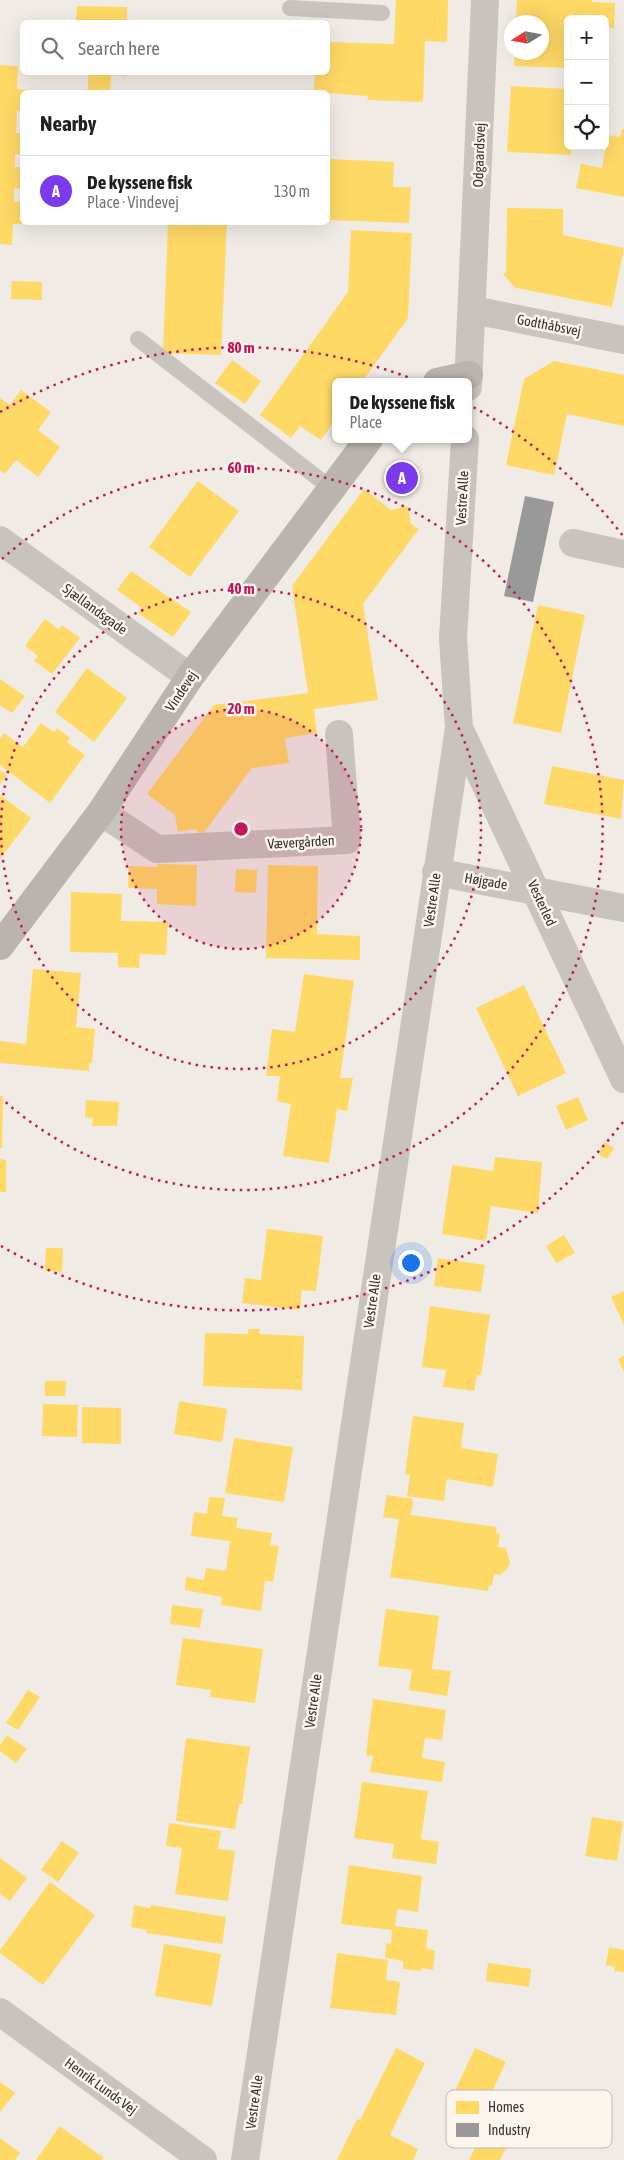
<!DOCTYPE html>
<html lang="en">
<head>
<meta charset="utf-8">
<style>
  :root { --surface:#fff; --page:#f6f6f6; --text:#202124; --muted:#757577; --line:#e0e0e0; --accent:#7c3aed }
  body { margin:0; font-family:"Asap Condensed",sans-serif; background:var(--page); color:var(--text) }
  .controls { position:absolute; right:15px; top:15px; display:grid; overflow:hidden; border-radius:8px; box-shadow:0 5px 20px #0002 }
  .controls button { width:45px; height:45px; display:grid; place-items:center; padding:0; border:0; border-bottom:1px solid var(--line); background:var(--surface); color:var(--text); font:25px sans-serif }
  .compass { position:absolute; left:504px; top:15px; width:45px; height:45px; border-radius:50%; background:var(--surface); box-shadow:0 5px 20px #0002; rotate:259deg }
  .you { position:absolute; left:410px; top:1262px; width:18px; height:18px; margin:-12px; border:4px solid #fff; border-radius:50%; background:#1a73e8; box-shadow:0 0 0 8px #1a73e833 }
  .badge { display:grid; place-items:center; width:32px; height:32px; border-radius:50%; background:var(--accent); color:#fff; font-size:16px; font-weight:700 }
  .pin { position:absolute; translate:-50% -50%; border:2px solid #fff; box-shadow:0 1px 5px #0006 }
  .popup { position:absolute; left:332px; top:378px; width:140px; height:65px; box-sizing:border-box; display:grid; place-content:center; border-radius:8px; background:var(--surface); filter:drop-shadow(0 1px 4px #0005); font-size:16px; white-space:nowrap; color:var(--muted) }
  .popup b { font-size:19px; color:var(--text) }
  .popup::after { content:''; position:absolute; left:50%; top:100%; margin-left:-10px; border:10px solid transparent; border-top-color:var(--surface) }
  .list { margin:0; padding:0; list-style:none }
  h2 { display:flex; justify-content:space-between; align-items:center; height:65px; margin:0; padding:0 20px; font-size:21px }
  h2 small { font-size:16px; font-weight:400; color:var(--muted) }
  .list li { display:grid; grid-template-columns:32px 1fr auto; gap:15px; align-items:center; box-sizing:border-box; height:70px; padding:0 20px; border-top:1px solid var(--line) }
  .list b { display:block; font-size:19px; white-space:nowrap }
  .list p { margin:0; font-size:16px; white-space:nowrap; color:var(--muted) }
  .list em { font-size:16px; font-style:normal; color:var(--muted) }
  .icon { flex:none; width:28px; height:28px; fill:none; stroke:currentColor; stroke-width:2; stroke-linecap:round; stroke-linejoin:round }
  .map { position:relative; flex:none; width:624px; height:2160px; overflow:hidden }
  .search { position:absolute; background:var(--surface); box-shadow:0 5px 20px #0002; left:20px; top:20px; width:310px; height:55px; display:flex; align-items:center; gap:12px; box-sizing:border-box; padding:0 18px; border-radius:8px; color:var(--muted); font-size:19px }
  .panel { position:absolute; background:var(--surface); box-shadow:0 5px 20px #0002; left:20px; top:90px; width:310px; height:135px; border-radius:8px }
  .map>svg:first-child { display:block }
</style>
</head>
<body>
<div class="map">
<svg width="624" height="2160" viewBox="0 0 624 2160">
  <rect width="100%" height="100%" fill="#f0ebe5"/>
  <path fill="#ffd966" d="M396,0H448L447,42L425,41L423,102L367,100L368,96L314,92L315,72H328L329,42L394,44Z
    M517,0H592V2L615,3L614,28H605V19H568V68L514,66L515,52H542V22H516Z
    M77,6L127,7V22H76Z
    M0,65L18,66L17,89L28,90V92H22V111H17L16,133H22V155L15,154V167H22V189L14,188V202H22V224H13L12,245L0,244Z
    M75,72H126V76L111,75L110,92H88V75H75Z
    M511,86L568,89V146H571V155L507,152Z
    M622,129H624V197L576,188L581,164L602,168L608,135L620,137Z
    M328,159L394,162L393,187H411L409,223L328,220Z
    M507,208L563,209V235L624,248L612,307L517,288L516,289L503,274L506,272Z
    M168,222H227L221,355L163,353Z
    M351,230L412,233L408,318L362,382H336V419L321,440L300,426L291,438L260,415L348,292Z
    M12,281L42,282V300L11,299Z
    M232,360L261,381L245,404L215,383Z
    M554,361L624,375V426L567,414L554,475L506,465L524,379Z
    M21,390L51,412L38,430L60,447L38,477L16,460L5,474L0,470V398L10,405Z
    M198,481L239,511L190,577L149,547Z
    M364,489L391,510L408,506L411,524L419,529L363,604L378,700L314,709L317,733L285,738L289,763L252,768L202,835L195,829L178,832L175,815L147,794L214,705L308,693L292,586Z
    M131,571L191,612L173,637L138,613L142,608L117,590Z
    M538,605L585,615L561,733L513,723Z
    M45,619L58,629L62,625L80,638L52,674L34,661L38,656L25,646Z
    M87,668L127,698L94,742L55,712Z
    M0,679L25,696L12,713L0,705Z
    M41,723L54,732L57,728L70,738L67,742L85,755L50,803L0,765V739L4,733L23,747Z
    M552,766L624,780L621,819L544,804Z
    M0,770L7,775L0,784Z
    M0,795L31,818L0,859Z
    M158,864L197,865L196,906L157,904V889L128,888L129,866L158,867Z
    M268,865L318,866L317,934L360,936V960L266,958Z
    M236,869L257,870L256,893L235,892Z
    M71,892L122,894L121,921L168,922L166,955L140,954L139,968L118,967V953L70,952Z
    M33,969L81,973L76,1027L95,1029L92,1063H89V1071L0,1063V1041L26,1044Z
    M304,974L354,981L340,1078H353L347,1111L337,1109L329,1163L283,1156L291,1104L277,1101L280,1076H266L272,1029L295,1032Z
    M524,985L566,1073L518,1096L476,1008Z
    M0,1096H3L2,1148H0Z
    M578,1097L588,1120L566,1130L556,1106Z
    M86,1100L119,1102L117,1126H92L93,1118L85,1117Z
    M604,1142L614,1148L607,1159L598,1154Z
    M495,1157L542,1162L538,1213L491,1206L486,1241L442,1234L452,1165L493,1171Z
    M0,1159L6,1160V1192H0Z
    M267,1229L323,1236L316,1291L302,1290L300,1310L242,1303L245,1278L261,1280Z
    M564,1235L575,1253L556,1263L546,1246Z
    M46,1248H63L62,1272L45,1271Z
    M438,1258L485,1265L481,1292L434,1286Z
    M624,1291V1325L611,1297Z
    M430,1306L490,1315L481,1375H477L474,1391L443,1387L446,1370L422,1367Z
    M248,1329H260L259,1334L304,1336L302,1390L203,1386L205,1333L248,1334Z
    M624,1356V1372L618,1359Z
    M45,1381H66L65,1396H45Z
    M179,1401L227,1409L222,1442L174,1434Z
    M43,1404L78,1405L77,1437L42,1436Z
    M82,1407L121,1408V1444L82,1443Z
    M413,1416L464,1423L461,1448L498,1454L493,1487L447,1479L444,1501L407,1496L410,1475L405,1474Z
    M234,1438L293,1447L284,1502L225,1493Z
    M387,1495L413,1499L411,1515L497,1527L496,1533L500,1534L498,1547L505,1548L507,1552L510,1563L508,1568L500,1575L494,1574L492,1586L489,1585L488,1591L390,1577L399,1519L383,1517Z
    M209,1497L225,1498L222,1516L238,1518L236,1528L272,1533L270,1545L279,1546L273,1582L265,1581L261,1611L221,1605L222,1597L185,1590L186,1577L204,1580L206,1568L226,1571L230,1541L191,1536L194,1512L207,1514Z
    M172,1605L203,1609L200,1628L170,1624Z
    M386,1609L439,1616L432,1669L451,1671L447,1696L409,1690L412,1670L378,1666Z
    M183,1638L263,1649L255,1703L210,1697L211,1690L176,1685Z
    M28,1690L40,1697L18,1730L6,1723Z
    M373,1699L446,1710L442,1740L425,1738L422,1758L445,1762L442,1782L370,1772L373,1756L366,1755Z
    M7,1735L27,1749L16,1763L0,1751V1745Z
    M186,1738L250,1747L242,1804H239L235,1829L176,1821Z
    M362,1782L428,1791L421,1839L439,1842L436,1864L392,1858L394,1844L354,1838Z
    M592,1817L623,1822L617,1861L585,1856Z
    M169,1823L221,1831L218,1849L235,1851L228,1901L175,1894L182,1848L166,1846Z
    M62,1841L79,1853L58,1882L41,1870Z
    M0,1858L27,1878L10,1901L0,1894Z
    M349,1865L422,1876L418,1912L397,1909L395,1926L428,1930L426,1948L435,1951L433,1970L422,1968L421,1971L403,1969V1961L385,1958L386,1943L391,1944L392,1930L341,1924Z
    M50,1882L95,1915L43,1985L0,1953V1950Z
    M134,1905L150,1908L151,1905L226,1917L222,1944L146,1933L147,1930L131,1927Z
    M164,1944L221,1954L212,2006L155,1996Z
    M609,1947L624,1950V1972L614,1971L615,1967L606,1965Z
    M337,1953L388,1960L386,1980L400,1982L396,2015L330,2008Z
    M488,1963L531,1969L529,1987L486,1981Z
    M396,2048L425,2063L390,2135L418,2149L413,2160H337L357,2119L360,2120Z
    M475,2048L506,2062L482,2113L451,2099Z
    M0,2082L15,2093L0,2112Z
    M466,2110L478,2116L468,2135L456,2129Z
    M60,2126L104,2158L102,2160H36Z
    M483,2130L509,2142L500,2160H469Z
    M0,2138L20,2153L15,2160H0Z"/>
  <path fill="#999" d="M525,496L554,502L533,602L504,596Z"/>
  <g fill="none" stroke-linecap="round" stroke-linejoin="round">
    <path stroke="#c9c3be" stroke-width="16" d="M290,8L382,13
      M138,339L332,489"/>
    <path stroke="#c9c3be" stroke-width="28" d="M473,310L624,340
      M468,387L485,0
      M0,540L190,677
      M573,543L624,554
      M459,728L624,1079
      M101,812L157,849L347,840L339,734
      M436,872L624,908
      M0,2012L203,2160
      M245,2160L459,728L453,638L465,439"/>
    <path stroke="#bab3ae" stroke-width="28" d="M437,382L469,375
      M0,946L101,812L190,677L369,439"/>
  </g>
  <circle cx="241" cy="829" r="120" fill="#c2185b" fill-opacity=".12"/>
  <g fill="none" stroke="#c2185b" stroke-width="2.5" stroke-dasharray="2.5 5">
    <circle cx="241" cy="829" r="120"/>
    <circle cx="241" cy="829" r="240"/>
    <path d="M2 559A361 361 0 1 1 2 1099"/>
    <path d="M623 1122A481 481 0 0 1 1 1246M0 412A481 481 0 0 1 623 536"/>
  </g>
  <g text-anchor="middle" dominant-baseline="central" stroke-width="5" stroke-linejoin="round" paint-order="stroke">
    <g font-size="14" fill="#3b302b" stroke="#fbf5ee">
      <text transform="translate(479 155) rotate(-88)">Odgaardsvej</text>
      <text transform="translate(549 325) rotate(11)">Godthåbsvej</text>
      <text transform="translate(462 498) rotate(-87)">Vestre Alle</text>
      <text transform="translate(95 609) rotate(36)">Sjællandsgade</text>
      <text transform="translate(181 691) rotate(-56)">Vindevej</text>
      <text transform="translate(301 842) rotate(-3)">Vævergården</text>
      <text transform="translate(486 881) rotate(10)">Højgade</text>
      <text transform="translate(432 900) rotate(-82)">Vestre Alle</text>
      <text transform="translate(542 903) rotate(65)">Vesterled</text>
      <text transform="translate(372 1301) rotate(-82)">Vestre Alle</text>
      <text transform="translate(313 1701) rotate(-82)">Vestre Alle</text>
      <text transform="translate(101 2086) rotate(36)">Henrik Lunds Vej</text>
      <text transform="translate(254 2102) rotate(-82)">Vestre Alle</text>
    </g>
  </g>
  <rect x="446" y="2090" width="166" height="58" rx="8" fill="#fbf5ee" stroke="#c1bab4" stroke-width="1"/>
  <rect x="456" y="2101" width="23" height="13" fill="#ffd966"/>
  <rect x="456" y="2123" width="23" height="14" fill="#999"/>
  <g font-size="14" fill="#3b302b">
    <text x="488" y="2112">Homes</text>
    <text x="488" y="2135">Industry</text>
  </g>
  <circle cx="241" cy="829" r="8" fill="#c2185b" stroke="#fbf5ee" stroke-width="2.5"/>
  <g font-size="15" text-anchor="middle" font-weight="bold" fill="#c2185b" stroke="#fbf5ee" stroke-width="5" stroke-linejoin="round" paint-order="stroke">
    <text x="241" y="353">80 m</text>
    <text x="241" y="473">60 m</text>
    <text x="241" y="594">40 m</text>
    <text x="241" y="714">20 m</text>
  </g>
</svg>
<div class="controls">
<button>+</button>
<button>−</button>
<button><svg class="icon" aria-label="locate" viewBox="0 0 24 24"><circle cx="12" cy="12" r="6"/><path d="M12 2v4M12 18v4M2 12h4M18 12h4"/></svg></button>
</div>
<svg class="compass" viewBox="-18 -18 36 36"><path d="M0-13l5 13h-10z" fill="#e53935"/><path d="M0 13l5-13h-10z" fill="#757577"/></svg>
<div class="you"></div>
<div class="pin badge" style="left:402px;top:478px">A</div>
<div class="popup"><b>De kyssene fisk</b>Place</div>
<div class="search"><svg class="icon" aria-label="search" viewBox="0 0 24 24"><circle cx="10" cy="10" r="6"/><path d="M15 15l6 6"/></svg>Search here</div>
<section class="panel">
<h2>Nearby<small></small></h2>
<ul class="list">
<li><span class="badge">A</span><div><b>De kyssene fisk</b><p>Place · Vindevej</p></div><em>130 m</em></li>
</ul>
</section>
</div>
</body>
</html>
